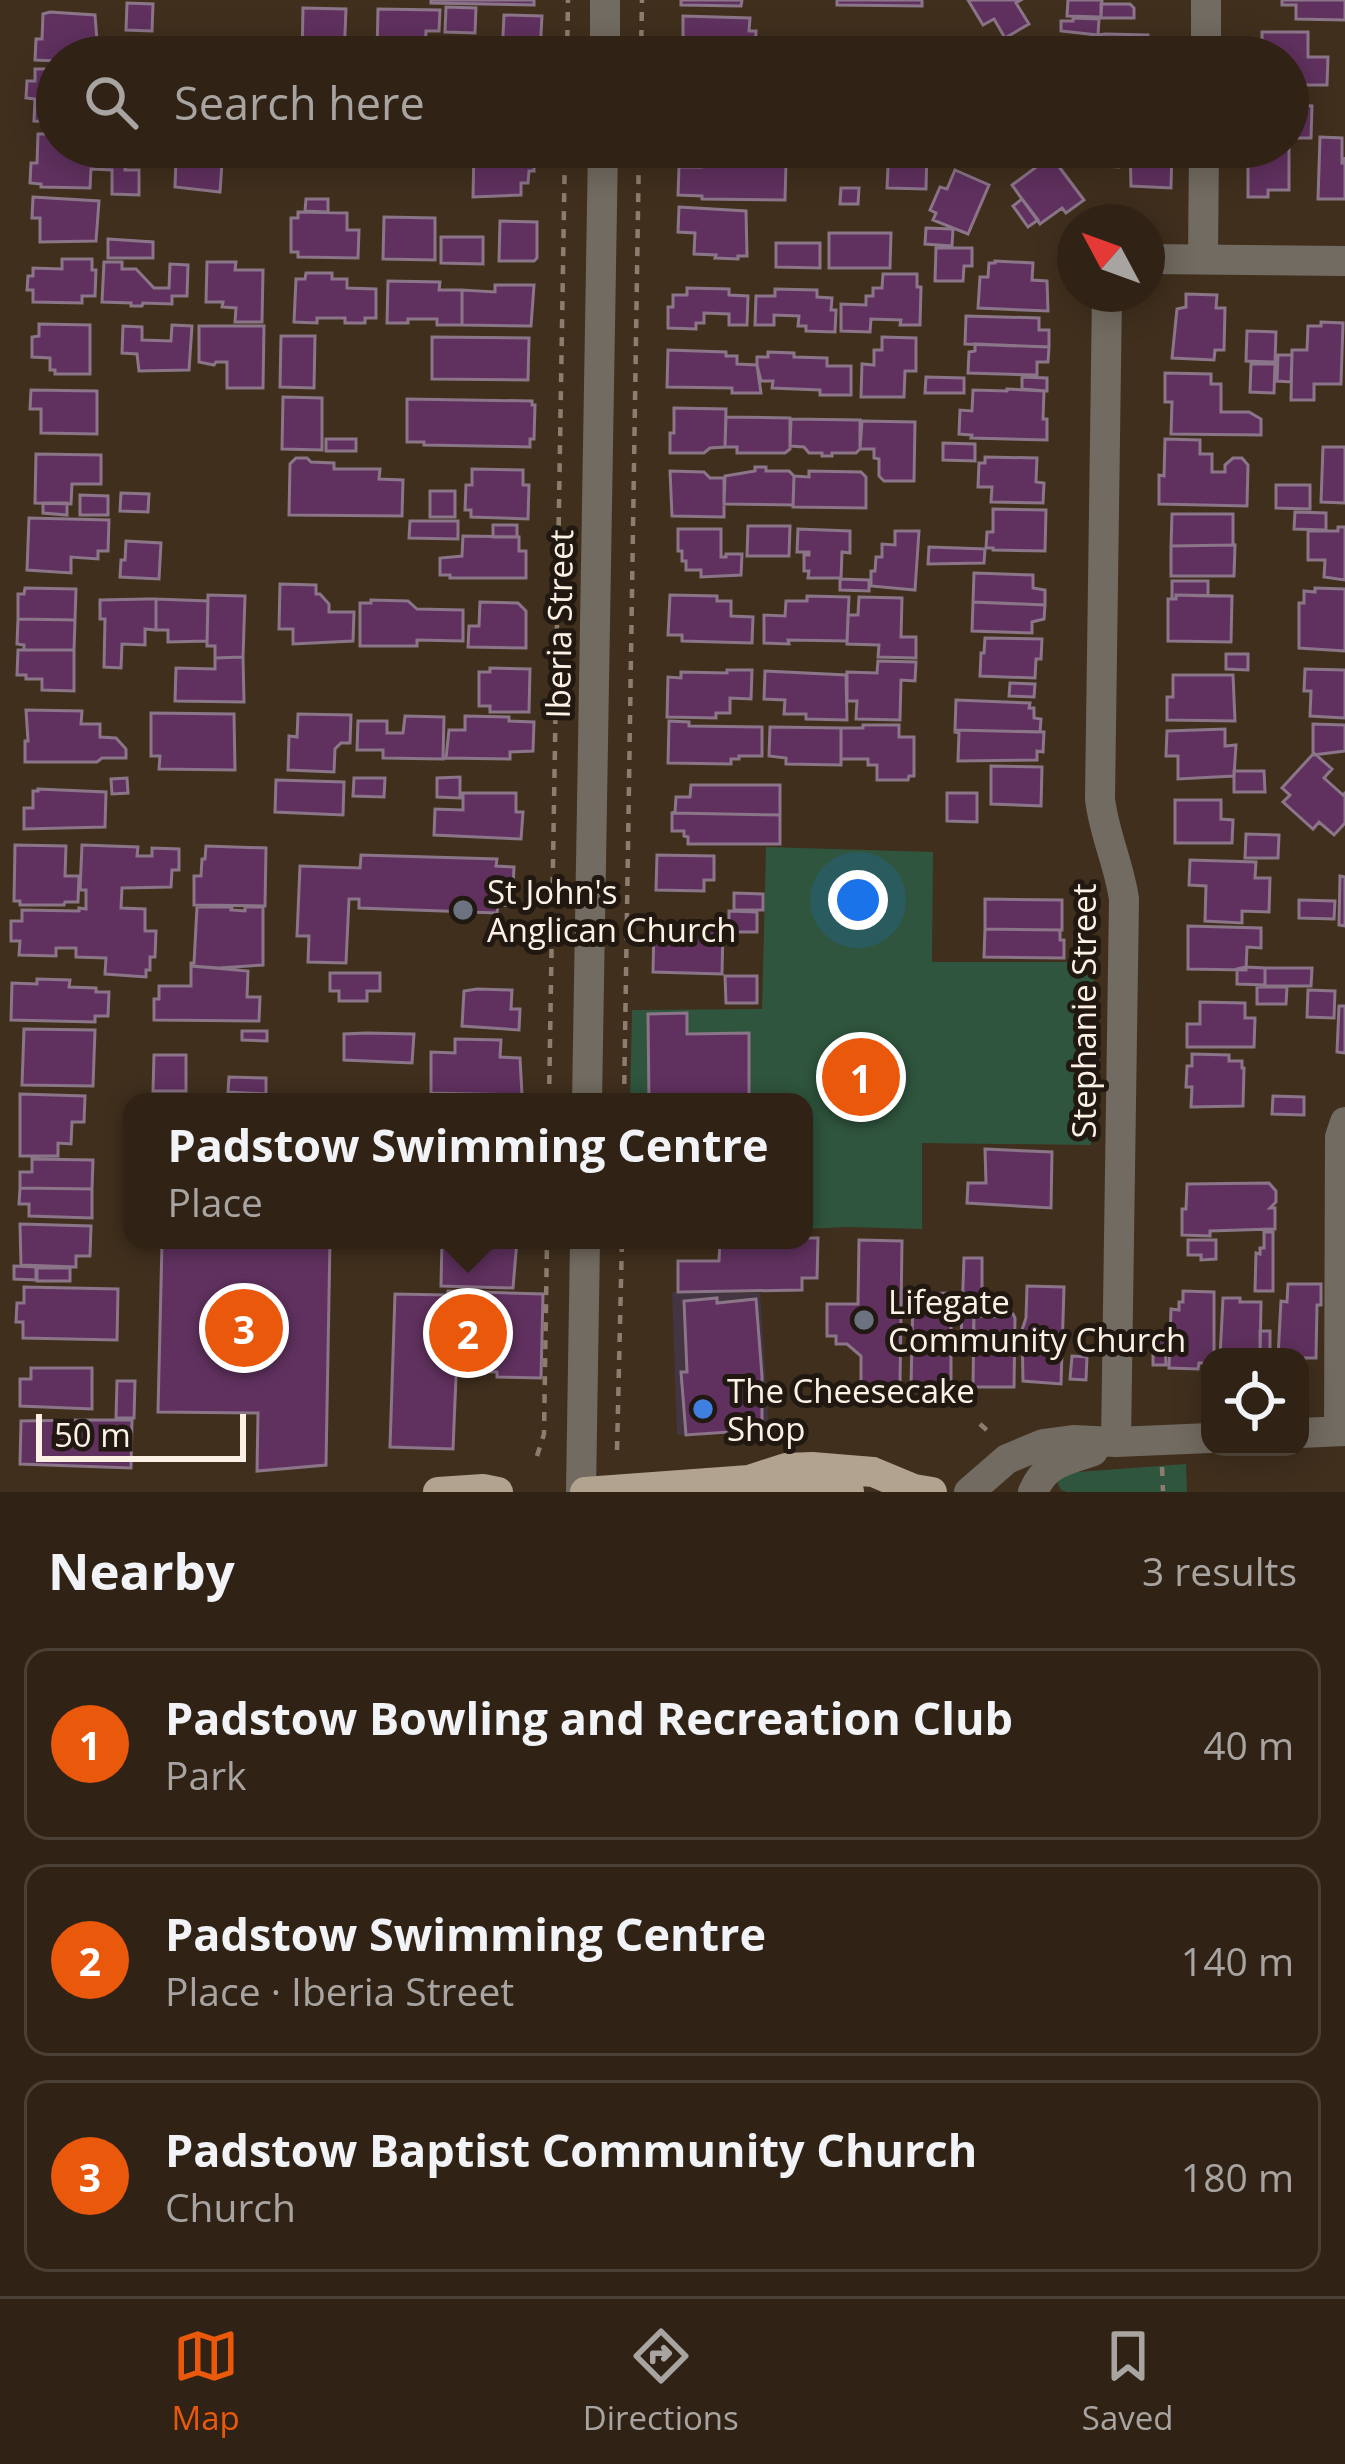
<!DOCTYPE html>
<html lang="en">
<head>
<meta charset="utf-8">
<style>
  :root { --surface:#302316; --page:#3c2f23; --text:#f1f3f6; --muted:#a8a4a1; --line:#4b4035; --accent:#ea580c }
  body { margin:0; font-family:"Open Sans",sans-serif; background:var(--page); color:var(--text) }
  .controls { position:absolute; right:36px; bottom:36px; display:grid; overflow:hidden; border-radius:24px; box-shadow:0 6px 30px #0003 }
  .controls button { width:108px; height:108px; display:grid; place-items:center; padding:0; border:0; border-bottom:3px solid var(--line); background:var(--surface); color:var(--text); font:60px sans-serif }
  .compass { position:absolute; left:1057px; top:204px; width:108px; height:108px; border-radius:50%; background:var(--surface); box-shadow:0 6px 30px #0003; rotate:311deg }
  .scale { position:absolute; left:36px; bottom:30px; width:210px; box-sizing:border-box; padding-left:12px; border:6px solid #fdf1e6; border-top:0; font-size:33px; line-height:42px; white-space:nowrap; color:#fdf1e6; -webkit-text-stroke:9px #211911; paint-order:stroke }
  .you { position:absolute; left:858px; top:900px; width:42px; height:42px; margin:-30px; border:9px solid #fff; border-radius:50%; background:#1a73e8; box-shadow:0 0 0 18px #1a73e833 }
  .badge { display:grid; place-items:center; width:78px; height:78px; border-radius:50%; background:var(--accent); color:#fff; font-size:39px; font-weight:700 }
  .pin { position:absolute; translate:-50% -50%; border:6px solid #fff; box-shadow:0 3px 12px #0006 }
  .popup { position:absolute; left:123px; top:1093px; width:690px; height:156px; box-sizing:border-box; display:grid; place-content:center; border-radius:24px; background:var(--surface); filter:drop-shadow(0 3px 9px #0005); font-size:39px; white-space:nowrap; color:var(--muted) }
  .popup b { font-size:45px; color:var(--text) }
  .popup::after { content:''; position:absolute; left:50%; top:100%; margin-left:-24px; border:24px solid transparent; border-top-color:var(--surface) }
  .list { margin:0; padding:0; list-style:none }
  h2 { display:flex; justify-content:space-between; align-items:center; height:156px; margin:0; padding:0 48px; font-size:51px }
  h2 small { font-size:39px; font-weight:400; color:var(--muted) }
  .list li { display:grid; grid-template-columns:78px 1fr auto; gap:36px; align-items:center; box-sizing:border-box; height:192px; margin:0 24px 24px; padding:0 24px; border:3px solid var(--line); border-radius:24px }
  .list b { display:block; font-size:45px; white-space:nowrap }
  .list p { margin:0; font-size:39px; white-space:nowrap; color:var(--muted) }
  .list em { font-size:39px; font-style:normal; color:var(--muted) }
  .icon { flex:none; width:66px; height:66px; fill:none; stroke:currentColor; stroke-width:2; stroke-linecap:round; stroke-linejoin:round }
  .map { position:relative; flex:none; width:1345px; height:1492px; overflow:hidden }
  .search { position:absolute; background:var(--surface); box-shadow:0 6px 30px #0003; left:36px; right:36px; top:36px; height:132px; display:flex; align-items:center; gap:30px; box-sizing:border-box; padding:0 42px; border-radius:66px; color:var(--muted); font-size:45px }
  .sheet { height:804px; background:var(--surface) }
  nav { display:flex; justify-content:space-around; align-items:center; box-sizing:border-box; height:168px; border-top:3px solid var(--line); background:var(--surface); font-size:33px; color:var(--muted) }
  nav a { display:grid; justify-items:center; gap:6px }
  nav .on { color:var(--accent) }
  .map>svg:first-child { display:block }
</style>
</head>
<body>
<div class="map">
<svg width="1345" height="1492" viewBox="0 0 1345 1492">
  <rect width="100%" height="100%" fill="#402f1d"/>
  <path fill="#433542" d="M672,1292L760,1293L769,1429L677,1435Z"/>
  <path fill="#2f553e" d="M766,847L933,852L932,962H1094L1091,1145L922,1143V1229L847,1227L804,1229V1102H630L632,1010L762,1009Z
    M1186,1464L1187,1492H1067L1061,1490L1057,1482L1064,1473Z"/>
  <path fill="#60315f" stroke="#8b7589" stroke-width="3" d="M431,0H534V5L431,3Z
    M681,0H742L741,6L681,5Z
    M837,0H922V6L837,5Z
    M968,0H1021L1016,3L1029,24L1005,38L994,19L983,25Z
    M1068,0H1102L1101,17L1067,16Z
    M1282,0H1345V20L1296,19V5H1282Z
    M127,3L153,4L152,31L126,30Z
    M1101,4H1130L1134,8V18H1101Z
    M446,7L476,8L475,33L445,32Z
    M303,8L346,9L344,57H302Z
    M378,9L440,10L439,31H426L425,53L377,52Z
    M50,12L95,15L97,40L115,41V57H57V61L35,60L36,39H42L43,14Z
    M504,15L542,16L540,52H537L536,56L502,55Z
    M683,16L750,18L749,31H756L755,57H691L692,38L683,37Z
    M1073,18L1099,19L1098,35L1061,31V21H1073Z
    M1262,32H1308V57H1328L1327,85H1288V57H1262Z
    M1105,34L1148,35V57H1091V36Z
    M997,39L1017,52L1014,57H986Z
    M35,69H57V122L34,121L35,99L26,98L27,81H35Z
    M1295,105L1312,106L1311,138H1294Z
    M38,134H57V147H120V157H126L125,170H139V195L112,194V170L91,169L90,188L41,187V184L30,183L31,163H37Z
    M1320,137L1342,138V163H1345V157V199H1318Z
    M1103,147H1120L1119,167L1102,166Z
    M1130,147H1172L1171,188L1131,186Z
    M1248,147H1289V190H1268V197H1248Z
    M474,148L534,149V171H529L528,183H521V195L473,197Z
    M889,148H927L926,189L887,188Z
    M1051,156L1084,200L1066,213L1062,208L1040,224L1012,185Z
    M176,160L222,163L220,192L175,187Z
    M701,161L786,163L785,200L702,199V196L678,195L679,167H701Z
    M955,170L989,185L968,234L933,220L936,213L930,210L940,187L947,189Z
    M841,188H859L858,204H840Z
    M33,197L99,201L96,241L40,242V218H32Z
    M306,199H328V212L305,211Z
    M1022,199L1038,220L1028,227L1013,206Z
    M679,207L746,211L747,256H738V259L715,258L716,255L694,254L695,233L678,232Z
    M298,212L347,213V230H359L358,258L298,257V252H291V218H298Z
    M384,217L435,218V260L383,259Z
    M500,221L537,222V258L534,261H499Z
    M926,228L953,229L952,246L925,244Z
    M829,233H891L890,268H829Z
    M441,237H483V264L441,263Z
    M108,239L153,242V258H108Z
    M776,243H820V268L776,267Z
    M936,248H972V266H964L963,281H935Z
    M62,259H92V270H96L95,296H82V303L33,302V290H27L28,276H33V268L62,269Z
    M995,261L1033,263L1032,280L1047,281L1048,311L978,308L980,277H988L989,263H995Z
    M104,262H122V269H136L154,288H169L170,264L188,265L187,296H172V304L143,303L142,306H131V303L102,302Z
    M207,262H236L235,270H263L262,322H235L236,308L222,307L223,302H206Z
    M306,273H332V279H347V288L376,289V318H365V323H345V318H317V323L294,322L296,279H305Z
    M883,274H917V287H921L920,325H900L901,320L871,319L870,332L841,331V304L866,305V296H873V288H882Z
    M388,281L440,282L439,290H462V325H437V319H408V323H387Z
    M495,285H534L531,326L462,325V290L495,292Z
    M687,288L729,289V295L748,296L747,325H729V314L704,313V323H696V329L668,328V307H673V295H687Z
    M775,289L817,290V297L832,298L831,310H836L835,332L806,331V326H798L799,316L774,315V325H755L756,296H775Z
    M1186,294L1217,295L1216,308H1225L1224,350H1215L1214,360L1172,358L1177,309L1186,307Z
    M966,316L1039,318V330H1049V347L965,344Z
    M1321,322L1343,323L1341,384H1314V400H1291L1292,350H1307L1308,326H1321Z
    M39,324L90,325V374H55V370H50V358L32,357V337L39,336Z
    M172,325L192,326L189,370L139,371L137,354L122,353L123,326L142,327V340L171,341Z
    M199,326H264L263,388H227V362H216L214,365L199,362Z
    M1247,331L1276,332L1275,362L1246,361Z
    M281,336H315L314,388L280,387Z
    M432,337L529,338L528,380L432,379Z
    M882,337L916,338V371H905L904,397H861L862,364L874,365V350H882Z
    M975,344L1049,347L1048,362H1037V375L968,373L969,352L975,351Z
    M668,350L726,352V356H737V364L757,365L761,393H732V388L667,387Z
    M768,352L794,353V357L827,358V366H851V395H820V390L772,388L773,381H761L757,365V357H768Z
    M1278,355H1292L1291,382L1277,381Z
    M1251,364H1275L1274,393L1250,392Z
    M1165,373L1211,374V384H1221V412H1249L1261,419V435L1171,434L1172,402H1165Z
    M926,377L964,378V393H925Z
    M1022,377L1047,378V391L1022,389Z
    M1007,389L1044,391L1043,419H1047V440L971,438L972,435L959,434L960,410L972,411L973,390L1007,391Z
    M31,390L97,391V434L41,433V409H30Z
    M283,397L322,398V450L282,449Z
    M407,399L532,401V405H535L534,439H530V447L424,445V442H407Z
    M674,408L726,409L725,447L710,448L704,453H670V433H674Z
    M726,417L790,418V449L785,453H737V447H725Z
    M791,419L860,420V449L856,453H832V456H822V453H809L804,447L790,446Z
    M862,421L915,422L914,481H884L879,476V459L874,458V449H860Z
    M326,439H356V451H326Z
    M1165,439L1200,440V454H1212V472H1225V465L1233,458H1242L1248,465L1247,506L1159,504V475L1164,476Z
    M943,443L975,444V461L943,460Z
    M1323,447H1345V503L1321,502Z
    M36,454L101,455V484H72L71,504L35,503Z
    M985,457L1037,458L1036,482L1044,483L1043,503L991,502L992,487H978L979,463H985Z
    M296,458H307L311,462L334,463V469H380L379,479L403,480L402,516L289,515L290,464Z
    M755,467H766V471H789L794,476L793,505L724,504L725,476L755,471Z
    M472,469L523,470V485H529L528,519L471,517V510H465L466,485H472Z
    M670,471L704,472L710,478H724V517L672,516Z
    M809,471L861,472L866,477V508L793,507L794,476L809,477Z
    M1276,485H1310V509L1276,508Z
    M430,491H455V517H430Z
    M121,493L149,494L148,512L120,511Z
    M80,495L108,496V515H80Z
    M43,503H67V515L43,513Z
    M993,509L1046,510L1045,551L993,550V548H986L987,532H993Z
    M1295,512L1326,513V530L1294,529Z
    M1172,514H1233V545L1171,546Z
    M29,518L109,520L108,551H98V559L71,557V573L27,570Z
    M410,521H458V539L409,538Z
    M493,525H517V537H493Z
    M748,526H790L789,556H747Z
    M1338,527H1345V580L1324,577L1325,560H1308V531H1338Z
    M678,529H721V557H726V554H742L741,575L701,577V570H686V561H682V551H678Z
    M798,529L850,531V553L842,552L841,578H808L809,571H804V555H809V552H797Z
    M895,531H919L915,590L871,586V571H875L876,557H882V544L895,545Z
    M463,536L519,537V551H526V578H450V575H440V558L462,556Z
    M126,541L161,543L159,579L120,577L121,560H125Z
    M1235,545L1234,576H1171V546Z
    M929,547L985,549L984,563L928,564Z
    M974,573L1033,575V588L1045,590V605L973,602Z
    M840,579L869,580V591L840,590Z
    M1172,581H1208V596L1176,595V599H1172Z
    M280,584L316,585V594H320L329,604V612H354L353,641L293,644V629H279Z
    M25,588L76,589L75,620L18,619V594H24Z
    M1315,588L1345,589V651L1299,648V603H1304V591L1315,592Z
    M208,595L245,596L243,657L215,658V646H207Z
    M670,595L717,596V601H731V616L753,617L752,643L682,641V635H668Z
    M1176,595L1232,596L1231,642L1168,641V599H1176Z
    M807,596L849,597L847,641L788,640L789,644L764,643V615L785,616L786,601H807Z
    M859,597L902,598L901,637H916V658L878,657L879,645L847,644L848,615H858Z
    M147,599H156V630L145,629V645L122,644L121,668L104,667L105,619H100V600Z
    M156,599L208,601L207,641L168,642V630H156Z
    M371,600L408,601L417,609L463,610V641L417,640V646H360V603H371Z
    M480,602L518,603L526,611V648L468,647L469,626H479Z
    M973,602L1045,605L1044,619L1032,622V633L972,631Z
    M18,619L75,620L74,650H24V645L17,644Z
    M985,638L1042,639L1041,659H1036L1035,678L980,676L981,653H984Z
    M18,650H74V691L42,690V679H26V675H17Z
    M1226,654H1248V670L1226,669Z
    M243,657L244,702L175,701L176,668L215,669V658Z
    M878,661L916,662L915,681L901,680L900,720L856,719L857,701H847V672L877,673Z
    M490,668L530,669L529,712H490V706H479V672H490Z
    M1305,669L1345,670V718L1310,716L1311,691H1304Z
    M727,670H752L751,699L730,698V713H716V718L667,717L668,677L681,678V672L727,673Z
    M765,671L846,675L847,720L806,719V714H784L785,700L764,699Z
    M1173,675H1233L1235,721L1167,720V697H1173Z
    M1010,683L1035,684L1034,697L1009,696Z
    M956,700L1030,703L1029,708H1034V718L1041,719L1040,732L955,730Z
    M26,710L82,711L81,724H100V737L116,738L126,749V758H102L97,762H25V741H28Z
    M151,713L234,714L235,770L159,769L160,756H151Z
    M298,714L351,715L350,743H341L335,749L334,772L288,770L289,736L297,737Z
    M405,716L444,717L443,759L383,758V750H357L358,721H387V733H403Z
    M465,716L509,717V721L534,722L533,751L510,752V759L446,758L449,730H465Z
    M669,721L689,722V726L762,727V756H739V759H731V764L668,763Z
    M1313,724L1345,725V751L1313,755Z
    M863,725H899V737H914V776H909L908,780H877V765H868V759H841V728H863Z
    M770,727L841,728V765L786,764V758L769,756Z
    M1225,729V746L1236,745L1234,776L1178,779V756H1166L1167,731Z
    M955,730L1044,732L1043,752L1037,751V760L958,761L959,733L955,732Z
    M1314,753L1332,769L1324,778L1343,795L1345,793V823L1334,835L1319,822L1313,829L1283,802L1290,795L1282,788Z
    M991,766L1042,767L1041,806L991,804Z
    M1234,771H1264L1265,792H1234Z
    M460,777V798L437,797V778Z
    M127,778L128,793L112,794L111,779Z
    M354,778H385L384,797L353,796Z
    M276,780L344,782L343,815L275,812Z
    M691,785H780V815L672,813L675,812L676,797H690Z
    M38,789L106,792L105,827L24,829V808H33V791H38Z
    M463,793H516V812H523L521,839L434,835L435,809L463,810Z
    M947,793H977V822L947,821Z
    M1175,800H1221V819L1233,820L1232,843H1175Z
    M672,813L780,815V844H688V837L684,836V831H672Z
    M1246,834L1279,835L1278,858H1245Z
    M15,845L66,846L65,876H79L78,902H65L64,905H20V901H14Z
    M82,845L138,847L137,856H152V848L179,849V870H172L171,887L122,888L121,908L145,909V931H156L155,957H150V970H146V977L105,974L106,958L76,957V948H56V956L19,955L20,941H11V921H22V910L79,911V908L86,909V890H80Z
    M206,846L266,848L265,906L194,905V876H201L202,859H205Z
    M361,855L497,859L496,866L514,867L512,906L498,905L497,913L359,908V899H349L346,963L308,962L309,936H297L300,866L360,868Z
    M657,855L714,856V880H704V891L656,890Z
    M1190,860L1256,862L1255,878H1270L1269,912L1242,911V923L1205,921L1206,886L1189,885Z
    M1340,876L1345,877V926L1339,925Z
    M734,893L763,894V910H734Z
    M985,899L1062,900V930L985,929Z
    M1299,900L1335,901L1334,919L1299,918Z
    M197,907H232L231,910L245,911V907H263V965L219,968L191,966V963H194Z
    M729,911L757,912V932H729Z
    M654,926L723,927L722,974L653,972Z
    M1188,926L1261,928V948L1247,947L1246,970L1188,969Z
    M985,929L1060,930V940H1064V958L984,957Z
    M191,966L248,971L247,997H260L259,1021L154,1020V999H159V986H191Z
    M1246,967L1265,968V985L1237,984V969Z
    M1265,968H1312L1311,986H1265Z
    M330,973H380V991H367V1001H339V991H330Z
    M725,976H757V1003H726Z
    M37,979L70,980L69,987L96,988V992H109L108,1016H95V1022L11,1020L12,983L37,984Z
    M1257,987H1287L1286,1004H1257Z
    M477,989L512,990L511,1009H520L519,1030L462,1026L464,991Z
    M1308,990L1335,991L1334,1018L1307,1017Z
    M1200,1002L1245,1003V1018H1255L1254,1047H1187V1024H1200Z
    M1339,1006H1345V1053L1337,1052Z
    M687,1013V1034L749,1033V1102H649L648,1014Z
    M24,1029L95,1030L93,1086L22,1085Z
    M242,1031H267V1041L242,1040Z
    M366,1033L414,1034L412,1063L344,1060V1034Z
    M455,1039L501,1040L500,1057L520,1058L522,1095L431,1093V1052L455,1053Z
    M1192,1054L1229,1055V1061H1242V1068H1244L1243,1106L1191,1107L1192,1087H1186L1187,1066H1192Z
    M154,1055H186V1091H153Z
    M229,1077L266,1078V1094L228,1092Z
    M20,1094L85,1096L84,1122H72L71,1144L58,1143V1156H20Z
    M1273,1096L1304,1097V1115L1272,1114Z
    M985,1149L1052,1152L1051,1208L967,1203L968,1183H986Z
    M32,1159L93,1160L92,1189L20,1188V1172H32Z
    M1269,1183L1276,1191V1202L1270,1208H1275V1229L1210,1231V1236L1182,1235V1209H1186L1187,1184Z
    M20,1188L92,1189V1218L29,1216V1204H19Z
    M20,1224L91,1226L90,1256H76V1267L21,1265Z
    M1264,1232H1273V1291H1255L1256,1253L1260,1254V1248H1264Z
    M804,1238H818L817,1278H802V1290L678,1292V1261H719L720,1240H749V1243H761V1240Z
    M282,1240H330L326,1465L257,1471L258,1413L158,1412L162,1243L282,1245Z
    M442,1240H517L513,1288L441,1286Z
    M859,1240L902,1241L900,1383H896V1396H861V1356L847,1344H836V1336H827V1304H858Z
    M1188,1240H1216V1259L1201,1260V1255H1188Z
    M964,1258H982V1316H974L973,1340H961Z
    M14,1266L36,1267V1280L14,1279Z
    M37,1268H70V1281H37Z
    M1288,1284H1321V1305H1317L1316,1358H1305L1304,1365H1300V1357H1278L1281,1301L1287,1302Z
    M1027,1286L1064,1287L1061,1384L1023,1381L1022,1330L1026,1318Z
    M24,1287L118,1289L117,1340L23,1338V1322H16L17,1303H24Z
    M448,1291L543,1294L541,1378L497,1377V1372L462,1371L456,1377L453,1449L390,1447L395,1294L447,1295Z
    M1183,1291L1214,1292V1357H1210V1363H1199L1198,1369L1169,1368L1171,1309L1179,1310V1302H1183Z
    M951,1293V1386H911L913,1294Z
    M717,1298V1303L756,1299L762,1376V1435L729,1438L728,1432L686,1435L681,1372H687L684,1301Z
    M1223,1298H1240V1302H1261L1260,1357H1220Z
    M1002,1314H1013L1015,1318L1014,1387H973L974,1316L1002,1317Z
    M1260,1331H1270V1357H1260Z
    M1153,1340H1165L1166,1365H1153Z
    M1072,1356L1087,1357L1086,1380L1070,1379Z
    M31,1368H92V1409L20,1406V1379H31Z
    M117,1381H135L134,1418H116Z
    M84,1420H132L131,1468L20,1464L21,1421Z"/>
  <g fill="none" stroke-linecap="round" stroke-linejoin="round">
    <path stroke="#8c7d6e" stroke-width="4.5" stroke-dasharray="9 9" stroke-linecap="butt" d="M567,57L568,0
      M641,57L642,0
      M549,1102L565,147
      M624,1102L639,147
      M980,1424L990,1433
      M617,1450L622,1240
      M537,1456L544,1434L547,1240
      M1162,1467L1163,1491"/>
    <path stroke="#726b61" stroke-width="30" d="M605,57V0
      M1206,57V0
      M1203,258L1204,147
      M1147,259L1345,261
      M1107,294L1100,799C1104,834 1119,864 1124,899L1116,1442
      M587,1102L603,147
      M1339,1431L1340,1137L1345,1122
      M1300,1433L1345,1431
      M581,1492L585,1240
      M969,1492L1007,1459L1043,1444L1073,1440L1116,1442L1210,1438
      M1033,1492C1046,1462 1065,1461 1093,1451"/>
    <path stroke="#b1a38e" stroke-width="30" d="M755,1481L788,1488L849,1492
      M438,1492L483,1489L498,1492
      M585,1492L749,1480L786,1468L812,1467L873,1472L914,1489L932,1492"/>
  </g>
  <g fill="#6b7280" stroke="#211911" stroke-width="4.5">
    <circle cx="463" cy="910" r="12"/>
    <circle cx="864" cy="1320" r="12"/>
  </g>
  <circle fill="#3f7fe0" stroke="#211911" stroke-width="4.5" cx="703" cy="1409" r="12"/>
  <g text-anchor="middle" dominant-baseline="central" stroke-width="10" stroke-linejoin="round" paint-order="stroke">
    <g font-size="33" fill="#fdf1e6" stroke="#211911">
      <text transform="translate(559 624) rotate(-89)">Iberia Street</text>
      <text transform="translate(1083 1011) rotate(-90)">Stephanie Street</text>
    </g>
    <g font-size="33" fill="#fdf1e6" stroke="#211911" text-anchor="start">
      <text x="487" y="891">St John's<tspan x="487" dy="38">Anglican Church</tspan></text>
      <text x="888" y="1301">Lifegate<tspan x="888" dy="38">Community Church</tspan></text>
      <text x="727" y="1390">The Cheesecake<tspan x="727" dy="38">Shop</tspan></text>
    </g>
  </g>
</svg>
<div class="controls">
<button><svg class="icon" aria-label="locate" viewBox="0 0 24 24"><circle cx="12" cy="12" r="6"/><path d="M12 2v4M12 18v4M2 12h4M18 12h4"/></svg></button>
</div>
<svg class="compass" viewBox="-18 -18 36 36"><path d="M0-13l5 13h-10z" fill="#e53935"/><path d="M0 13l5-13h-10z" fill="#a8a4a1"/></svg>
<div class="scale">50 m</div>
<div class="you"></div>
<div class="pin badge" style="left:861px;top:1077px">1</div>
<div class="pin badge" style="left:468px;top:1333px">2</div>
<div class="popup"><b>Padstow Swimming Centre</b>Place</div>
<div class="pin badge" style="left:244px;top:1328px">3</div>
<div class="search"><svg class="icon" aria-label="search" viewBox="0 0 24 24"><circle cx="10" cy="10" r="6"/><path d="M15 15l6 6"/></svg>Search here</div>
</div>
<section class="sheet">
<h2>Nearby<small>3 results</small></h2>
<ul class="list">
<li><span class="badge">1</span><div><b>Padstow Bowling and Recreation Club</b><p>Park</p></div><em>40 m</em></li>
<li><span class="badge">2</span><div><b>Padstow Swimming Centre</b><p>Place · Iberia Street</p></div><em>140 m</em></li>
<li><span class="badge">3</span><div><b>Padstow Baptist Community Church</b><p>Church</p></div><em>180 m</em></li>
</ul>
</section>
<nav>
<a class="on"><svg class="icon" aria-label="map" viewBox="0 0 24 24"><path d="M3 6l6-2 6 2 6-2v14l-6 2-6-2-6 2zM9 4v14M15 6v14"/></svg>Map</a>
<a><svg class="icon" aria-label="directions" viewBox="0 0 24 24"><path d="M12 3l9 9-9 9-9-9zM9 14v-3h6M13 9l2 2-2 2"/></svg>Directions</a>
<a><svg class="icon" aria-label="saved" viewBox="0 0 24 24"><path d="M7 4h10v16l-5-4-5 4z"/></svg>Saved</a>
</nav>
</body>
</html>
